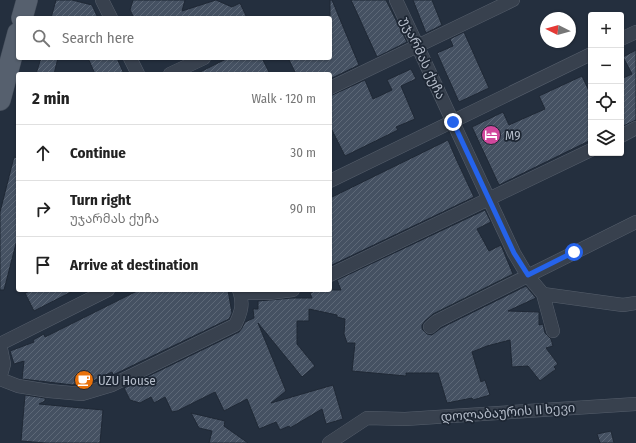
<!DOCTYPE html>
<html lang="en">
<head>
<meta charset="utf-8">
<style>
  :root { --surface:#fff; --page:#f6f6f6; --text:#222; --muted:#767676; --line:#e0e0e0 }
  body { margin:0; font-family:"Fira Sans Condensed","Noto Sans Georgian",sans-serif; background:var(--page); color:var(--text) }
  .controls { position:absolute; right:12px; top:12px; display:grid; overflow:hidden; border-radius:4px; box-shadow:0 1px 3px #0004 }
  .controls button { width:36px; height:36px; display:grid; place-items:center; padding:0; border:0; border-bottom:1px solid var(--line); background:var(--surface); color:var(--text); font:20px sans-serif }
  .compass { position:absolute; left:540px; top:12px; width:36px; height:36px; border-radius:50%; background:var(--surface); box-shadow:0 1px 3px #0004; rotate:276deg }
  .stop { position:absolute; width:12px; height:12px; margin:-9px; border:3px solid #2563eb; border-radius:50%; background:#fff }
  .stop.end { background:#2563eb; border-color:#fff; box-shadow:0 1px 4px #0008 }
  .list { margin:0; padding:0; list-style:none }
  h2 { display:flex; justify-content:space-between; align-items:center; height:52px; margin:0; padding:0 16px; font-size:17px }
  h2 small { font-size:13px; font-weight:400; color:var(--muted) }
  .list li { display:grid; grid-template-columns:26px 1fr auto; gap:12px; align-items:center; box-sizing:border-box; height:56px; padding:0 16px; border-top:1px solid var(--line) }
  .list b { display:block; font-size:15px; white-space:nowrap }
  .list p { margin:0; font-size:13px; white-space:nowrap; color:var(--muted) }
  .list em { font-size:13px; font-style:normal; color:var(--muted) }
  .icon { flex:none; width:22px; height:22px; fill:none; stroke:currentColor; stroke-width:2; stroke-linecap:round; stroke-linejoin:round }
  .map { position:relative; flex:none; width:636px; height:443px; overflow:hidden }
  .search { position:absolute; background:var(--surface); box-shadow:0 1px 3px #0004; left:16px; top:16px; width:316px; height:44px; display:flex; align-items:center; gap:10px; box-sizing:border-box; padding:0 14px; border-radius:4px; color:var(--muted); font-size:15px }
  .panel { position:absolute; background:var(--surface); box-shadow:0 1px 3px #0004; left:16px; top:72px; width:316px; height:220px; border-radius:4px }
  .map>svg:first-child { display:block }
</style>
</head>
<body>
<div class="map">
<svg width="636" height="443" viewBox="0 0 636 443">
  <defs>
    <pattern id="building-hatch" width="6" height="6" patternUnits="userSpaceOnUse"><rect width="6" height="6" fill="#455162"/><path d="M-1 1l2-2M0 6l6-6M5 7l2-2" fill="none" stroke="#5d6877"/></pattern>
  </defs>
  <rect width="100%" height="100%" fill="#242f3e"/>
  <path fill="url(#building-hatch)" stroke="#1f2835" d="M56,0H72L92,5L98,18H51Z
    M133,0H185L182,11L216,0L232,7L240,3L247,18H134L130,10Z
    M330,0H332L359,65L330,79V74H296L288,58H330Z
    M351,0H386L407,42L377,57Z
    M413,0H432L442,25L426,33Z
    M464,32L489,88L459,102L437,53L453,46L450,39Z
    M636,50V120L621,127V79L632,74L623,57Z
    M41,58H58L54,74H36Z
    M88,58H117L124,74H95Z
    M228,58H262L270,74H196Z
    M411,69L416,79L401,86L415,119L396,127L398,130L345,156L330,126V96L365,80L373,99L392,90L387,80Z
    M582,76L591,95V140L499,185L472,127L503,112L509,125L520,120L545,109L539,96Z
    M448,140L457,161L474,197L330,266V198Z
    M14,157L18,158V236L4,290H0V212Z
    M485,210L491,222L477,229L489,251L501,245L513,274L433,314L425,321L422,325V329L427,334L432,335L441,328L526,286L536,298L508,311L539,312V325L543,324L545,333L551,339L553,346L546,348L558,364L554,367L556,369L540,381L528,366L512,367L510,340L487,346L472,352L481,382L485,380L490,395L473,400L472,398L447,403L438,373H406V376L352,371L355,343H347L344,334L345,319L337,317V315L309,309V321H297V344L315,366L302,377L258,323L286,391L271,403L333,385L343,419L326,424L322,409L290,428L289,426L280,430L276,422L259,429L247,399L224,411L215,392L177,411L172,412L165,397L154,403L151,397L140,403L130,400L124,388L239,332L242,328L245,322L254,318L253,309H258V301L292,298H312L310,293L317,290H341L337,280Z
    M32,290H75L34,311L25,293Z
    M139,290H228L232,313L229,319L113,375L112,372L89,383V382L82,384L81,382L73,385L22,379L24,361L14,364L10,351L34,342L33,340L44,334L45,337Z
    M25,395L45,398V401L39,404L103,410L100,443H46L21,441Z
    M191,413L225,421L224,426L248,443H209L212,431L199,428Z
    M611,431L614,443H600L597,434Z"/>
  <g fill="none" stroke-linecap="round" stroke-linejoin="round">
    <g stroke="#565f6c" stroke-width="14">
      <path id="street" d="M102,0L111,18
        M396,0L514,253L527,275L543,294L553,331
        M621,39L636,32
        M130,58L138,74
        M170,74L204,58
        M330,88L513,0
        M621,136L636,128
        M330,181L591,54
        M330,275L591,150
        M240,293H269L293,290
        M543,294L623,305L636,303
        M430,327L437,321L636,222
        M0,344L108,290
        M0,378L4,364L0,344
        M0,379L18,386L49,391L82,394L112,385L235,325C241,313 244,304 239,290
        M329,443L367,418L405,419L636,404"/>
    </g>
    <g stroke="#414a57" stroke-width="22">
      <path id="primary" d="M22,18L27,0
        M0,100L18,33"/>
    </g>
    <use href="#street" stroke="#38414e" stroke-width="13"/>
    <use href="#primary" stroke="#56606e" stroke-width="21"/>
  </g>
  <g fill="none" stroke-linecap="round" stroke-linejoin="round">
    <path stroke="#2563eb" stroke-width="5" d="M453,122L514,253L528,275L574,252"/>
  </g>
  <defs>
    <g id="hotel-disc" transform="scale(1)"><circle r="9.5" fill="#d1479c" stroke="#1d2633"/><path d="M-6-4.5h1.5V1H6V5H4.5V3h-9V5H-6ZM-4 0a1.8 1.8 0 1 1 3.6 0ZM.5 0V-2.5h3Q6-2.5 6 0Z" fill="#fff"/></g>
    <g id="cafe-disc" transform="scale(1)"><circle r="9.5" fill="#e8710a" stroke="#1d2633"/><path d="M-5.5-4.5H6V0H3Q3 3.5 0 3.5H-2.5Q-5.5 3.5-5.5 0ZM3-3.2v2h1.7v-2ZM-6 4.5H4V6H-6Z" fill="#fff"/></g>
  </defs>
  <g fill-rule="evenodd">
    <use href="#hotel-disc" x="491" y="135"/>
    <use href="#cafe-disc" x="84" y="380"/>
  </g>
  <g text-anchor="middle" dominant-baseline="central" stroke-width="3.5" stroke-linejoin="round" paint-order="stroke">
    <g font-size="13" fill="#b4bcc9" stroke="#1d2633">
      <text transform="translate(423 58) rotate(65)">უჯარმას ქუჩა</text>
      <text transform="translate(508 412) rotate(-4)">დოლაბაურის II ხევი</text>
    </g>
    <g font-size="13" fill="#b4bcc9" stroke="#1d2633" text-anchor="start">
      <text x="505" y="135">M9</text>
      <text x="98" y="380">UZU House</text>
    </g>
  </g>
</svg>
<div class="controls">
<button>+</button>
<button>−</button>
<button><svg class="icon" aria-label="locate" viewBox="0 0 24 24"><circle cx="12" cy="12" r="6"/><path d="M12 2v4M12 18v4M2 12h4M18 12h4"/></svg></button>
<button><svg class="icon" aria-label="layers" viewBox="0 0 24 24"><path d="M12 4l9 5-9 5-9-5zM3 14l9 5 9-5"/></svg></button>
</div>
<svg class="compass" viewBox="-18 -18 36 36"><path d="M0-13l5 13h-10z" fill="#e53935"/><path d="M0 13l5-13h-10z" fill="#767676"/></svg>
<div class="stop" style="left:574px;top:252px"></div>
<div class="stop end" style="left:453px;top:122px"></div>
<div class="search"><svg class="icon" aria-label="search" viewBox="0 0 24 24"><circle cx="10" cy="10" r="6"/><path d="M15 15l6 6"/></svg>Search here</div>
<section class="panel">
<h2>2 min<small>Walk · 120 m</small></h2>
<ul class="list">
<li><svg class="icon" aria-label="ahead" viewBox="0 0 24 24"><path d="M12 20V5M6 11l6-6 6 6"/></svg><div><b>Continue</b></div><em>30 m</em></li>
<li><svg class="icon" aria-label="right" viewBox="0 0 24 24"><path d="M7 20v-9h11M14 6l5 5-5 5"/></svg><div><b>Turn right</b><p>უჯარმას ქუჩა</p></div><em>90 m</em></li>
<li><svg class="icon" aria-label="arrive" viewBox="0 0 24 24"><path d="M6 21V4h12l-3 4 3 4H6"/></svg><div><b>Arrive at destination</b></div></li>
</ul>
</section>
</div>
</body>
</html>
